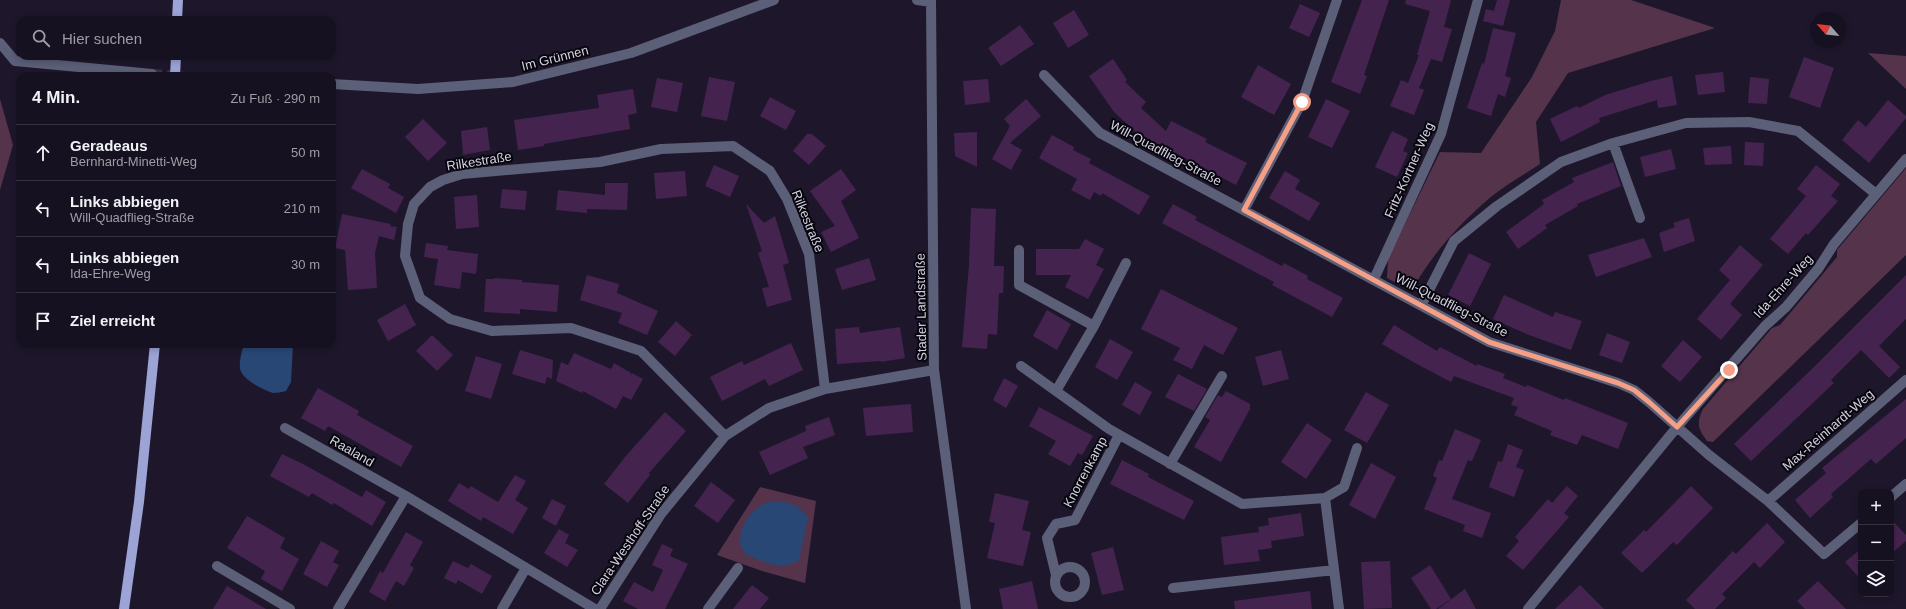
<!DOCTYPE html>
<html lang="de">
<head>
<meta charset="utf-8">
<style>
  :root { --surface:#161121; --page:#231f2e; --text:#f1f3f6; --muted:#9e9da5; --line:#35313f }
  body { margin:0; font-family:Helvetica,sans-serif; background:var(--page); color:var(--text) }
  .controls { position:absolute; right:12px; bottom:12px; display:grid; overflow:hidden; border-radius:8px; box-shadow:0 2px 6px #0003 }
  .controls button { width:36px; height:36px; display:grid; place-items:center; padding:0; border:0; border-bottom:1px solid var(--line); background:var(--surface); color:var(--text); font:20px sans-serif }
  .compass { position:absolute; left:1810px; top:12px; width:36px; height:36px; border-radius:50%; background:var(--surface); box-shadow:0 2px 6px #0003; rotate:298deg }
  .stop { position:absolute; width:12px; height:12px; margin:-9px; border:3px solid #f49f86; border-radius:50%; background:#fff }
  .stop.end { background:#f49f86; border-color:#fff; box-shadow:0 1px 4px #0008 }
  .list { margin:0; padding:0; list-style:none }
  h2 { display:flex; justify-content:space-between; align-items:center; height:52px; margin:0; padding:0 16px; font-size:17px }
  h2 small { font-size:13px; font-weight:400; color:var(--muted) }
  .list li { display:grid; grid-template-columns:26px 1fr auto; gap:12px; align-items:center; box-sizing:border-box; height:56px; padding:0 16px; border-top:1px solid var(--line) }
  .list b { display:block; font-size:15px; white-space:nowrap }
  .list p { margin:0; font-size:13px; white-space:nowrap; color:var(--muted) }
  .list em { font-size:13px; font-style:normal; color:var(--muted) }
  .icon { flex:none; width:22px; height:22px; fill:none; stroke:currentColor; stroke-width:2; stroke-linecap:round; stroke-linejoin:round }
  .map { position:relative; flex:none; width:1906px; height:609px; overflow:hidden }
  .search { position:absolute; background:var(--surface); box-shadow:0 2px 6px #0003; left:16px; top:16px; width:320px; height:44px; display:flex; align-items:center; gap:10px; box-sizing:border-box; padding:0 14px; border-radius:12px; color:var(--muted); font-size:15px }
  .panel { position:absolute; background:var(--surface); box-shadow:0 2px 6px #0003; left:16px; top:72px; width:320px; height:276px; border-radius:12px }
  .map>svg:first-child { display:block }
</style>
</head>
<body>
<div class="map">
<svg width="1906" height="609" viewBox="0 0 1906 609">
  <rect width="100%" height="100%" fill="#1e172c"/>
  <path fill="#54334b" d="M1561,0H1631L1715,28L1568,73L1536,122L1540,164C1525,174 1507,184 1492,196C1461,222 1433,253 1413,288L1407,289L1387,278L1388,259L1440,152L1481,153L1532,77L1555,31Z
    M1868,53L1906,56V89Z
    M0,99L13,145L0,190Z
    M1906,168V255L1713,442L1707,441C1698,429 1696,423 1703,409L1772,328L1780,325L1837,257V250Z
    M760,487L816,501L805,583L762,571L717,555Z"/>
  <path fill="#294775" d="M244,344H293L291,382L286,391C282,392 277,393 273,393C263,390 243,380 240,369C239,361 242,351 244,344Z
    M777,501C791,502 799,506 808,517L799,560C780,572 766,562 747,555C731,541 746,513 762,505C766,502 772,502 777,501Z"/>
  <path fill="#45234f" d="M1362,0H1389L1364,75L1367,76L1360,94L1331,82Z
    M1406,0H1451L1444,27L1452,29L1442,62L1431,59L1419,88L1424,90L1414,115L1390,106L1401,80L1408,83L1419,55H1417L1430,11L1405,4Z
    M1497,0H1510L1503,26L1483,21L1486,9L1494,11Z
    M1300,4L1320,13L1309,37L1289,28Z
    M1074,10L1089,35L1068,48L1053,23Z
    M1020,25L1034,44L1001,66L988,48Z
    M1493,28L1516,33L1505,76L1511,78L1505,97L1498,94L1491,116L1467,108L1482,63L1484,64Z
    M1804,57L1834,68L1820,108L1789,97Z
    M1113,59L1127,80L1125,82L1146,102L1141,108L1166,131L1171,121L1207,139L1205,142L1247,163L1236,185L1137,133L1114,112L1089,76Z
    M1258,65L1291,84L1274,115L1241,97Z
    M1723,72L1725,92L1698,95L1695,75Z
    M1672,76L1677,105L1658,108L1657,100L1599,118L1600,122L1561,142L1550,119L1577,106L1579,108L1605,95L1651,81Z
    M709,77L735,82L727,121L701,116Z
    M1750,77L1769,79L1767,104L1748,103Z
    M657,78L683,83L677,112L651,107Z
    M988,79L990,102L965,105L963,81Z
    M633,89L637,113L628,115L630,129L544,144V146L518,150L514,120L599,108L597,95Z
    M770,97L796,111L786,130L760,116Z
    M1026,99L1041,116L1010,143L1022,150L1011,170L992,159L1010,126L1004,119Z
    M1326,99L1350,111L1332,148L1308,137Z
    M1888,100L1906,116V118L1869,163L1842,140L1858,120L1866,127Z
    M423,119L447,143L428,161L405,137Z
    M487,127L490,150L463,155L461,131Z
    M1392,131L1408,139L1403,151L1408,153L1397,177L1375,167Z
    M977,132V167L955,156L954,133Z
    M807,134H812L826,146L809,165L793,151Z
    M1052,135L1074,147L1073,150L1091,159L1089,163L1150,196L1139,215L1102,193L1101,196L1094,192L1090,200L1071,190L1077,179L1039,158Z
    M1745,142L1764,143L1763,166L1744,165Z
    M1731,146L1732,164L1705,165L1703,148Z
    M1671,149L1676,169L1645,177L1640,157Z
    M1613,162L1621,186L1577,204L1578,206L1545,225L1547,228L1518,249L1506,232L1544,204L1542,200L1574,182L1572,178Z
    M714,165L739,176L730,197L705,186Z
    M1816,165L1840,184L1831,196L1838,201L1808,235L1806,233L1788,254L1770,239L1806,196L1797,189Z
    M362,169L390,184L388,188L404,197L396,213L351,188Z
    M841,169L856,190L841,201L859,238L831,252L821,232L835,226L810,191Z
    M685,171L687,196L656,199L654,173Z
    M1285,171L1300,180L1295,189L1320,203L1309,221L1269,198Z
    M605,183H628L627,210L587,209V213L556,210L558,190L605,195Z
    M502,189L527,191L525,210L500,208Z
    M477,195L479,227L456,229L454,197Z
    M746,204L764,223L775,216L789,263L783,265L792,300L767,307L762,288L769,287L758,253L762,251Z
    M1173,204L1197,217L1195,220L1282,266L1284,263L1308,276L1307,279L1343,298L1332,317L1272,285L1274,282L1162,223Z
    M971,208L996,209L994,266H1004L1003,293H999L997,335L988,334L987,349L962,347L969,265Z
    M342,214L391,224L390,226L397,227L394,240L379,236L375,253L377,288L348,290L345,250L335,248Z
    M1689,218L1695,241L1664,252L1659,233L1675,227L1673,223Z
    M1644,238L1652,257L1596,277L1588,255Z
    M1085,239L1104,249L1096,265L1104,269L1088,299L1065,287L1071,275H1036V249H1079Z
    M426,243L448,246L447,250L478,254L476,274L462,272L460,289L434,285L438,259L424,257Z
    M1740,245L1763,265L1730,304L1742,315L1721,340L1697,319L1730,280L1719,270Z
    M1469,253L1491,264L1470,306L1448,295Z
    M869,258L876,280L842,290L835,269Z
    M587,275L619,284L617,293L658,311L647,335L618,323L622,313L580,300Z
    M1906,275V319L1879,346L1900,367L1889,378L1861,350L1831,380L1834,383L1751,461L1734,444L1816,365Z
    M494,278L522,280V282L559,285L557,312L520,309V314L484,312L486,279H494Z
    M1161,289L1238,328L1223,355L1204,345L1192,369L1173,360L1180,348L1141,329Z
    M1504,295L1553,317L1555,312L1582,321L1571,350L1529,335L1493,319Z
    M405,304L416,325L388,341L377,320Z
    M1047,310L1071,324L1057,350L1033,336Z
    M676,321L692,335L675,356L658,342Z
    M1394,325L1437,351L1440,347L1477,366V364L1505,374L1503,378L1526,387L1527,385L1564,400L1565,398L1628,423L1618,449L1582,435L1577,445L1550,435L1552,431L1514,415L1518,407L1511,405L1514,398L1454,376L1451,382L1415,363L1382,344Z
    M859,327L860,333L900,327L905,358L881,362V361L837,364L835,329Z
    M1607,333L1630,342L1622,363L1599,355Z
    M432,335L453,355L437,371L416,351Z
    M1110,339L1133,352L1117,380L1095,367Z
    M1683,340L1702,357L1680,382L1661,366Z
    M791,343L803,370L769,386L765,379L722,401L710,377L742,361L744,365Z
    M520,350L553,360L552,379L547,377L545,384L512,374Z
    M1281,350L1289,379L1263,386L1255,357Z
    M574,353L611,369L614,363L631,373L630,376L632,373L643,379L631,400L623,396L616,409L583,391L582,393L556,381L561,362L568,365Z
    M476,356L502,364L491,399L465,391Z
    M1178,374L1207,389L1194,411L1165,397Z
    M1004,378L1018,386L1006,408L993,400Z
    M1135,382L1152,392L1140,415L1122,405Z
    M318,388L359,411L357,415L413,446L401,467L328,426L325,431L301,418Z
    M1226,391L1250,404V409L1221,462L1194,447L1210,420L1205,417L1218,395L1222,397Z
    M1366,392L1389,405L1367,443L1344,430Z
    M1906,399V438L1876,464L1871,459L1831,494L1833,497L1810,518L1795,500L1826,473L1822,468Z
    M911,404L913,432L866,436L863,408Z
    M1039,407L1093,436L1082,455L1078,453L1070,466L1048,454L1056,441L1029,426Z
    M665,412L686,431L649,473L650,475L628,503L604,484L625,457Z
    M829,417L835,435L803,447L808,458L770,475L759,452L806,431L805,426Z
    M1307,423L1332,440L1306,479L1281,462Z
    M1455,429L1481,440L1472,461L1468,460L1452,499L1491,513L1482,538L1463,531L1465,525L1424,509L1437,478L1433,476L1439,460L1442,461Z
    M1508,444L1523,450L1516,467L1524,470L1514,497L1489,487L1498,461L1502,462Z
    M282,454L305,465L362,497L366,490L386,502L372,526L334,503L332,505L312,493L309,497L270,476Z
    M1122,460L1149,474L1148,477L1194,501L1184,520L1110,484Z
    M1371,463L1396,477L1375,519L1349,505Z
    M515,475L526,481L515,500L528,508L513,534L483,517L481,521L448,501L459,483L469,489L471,486L498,502Z
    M711,482L735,500L718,523L694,506Z
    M1567,486L1578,496L1564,513L1569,517L1523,570L1506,556L1519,541L1515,537L1548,499L1552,503Z
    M1691,486L1713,508L1677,545L1673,542L1642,573L1621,553L1644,530L1646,532Z
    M995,493L1029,501L1022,530L1031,532L1023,566L987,558L995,523L989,522Z
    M552,499L566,506L556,526L542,518Z
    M1301,513L1304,536L1271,541L1272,548L1258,550L1260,561L1224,565L1221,537L1259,532L1258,527L1269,525L1268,518Z
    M247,516L285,538L280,548L299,559L282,591L261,579L265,571L227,548Z
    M1891,519L1906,535V541L1891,554Z
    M1767,523L1785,542L1760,568L1754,562L1722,594L1726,598L1715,609H1695L1686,600L1733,551L1736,554Z
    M559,529L569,535L565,543L578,550L567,567L544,553Z
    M406,532L423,542L410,565L414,568L404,586L396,581L385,601L369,592L380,571L383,573Z
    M321,541L339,551L333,562L339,565L327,587L303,574Z
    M662,544L673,549L670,556L688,564L665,609H638L623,601L634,582L653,592L663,570L652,565Z
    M1113,547L1124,590L1102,595L1091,553Z
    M1861,549V580L1845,562Z
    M453,561L468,568L471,564L492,576L482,594L458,580L456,584L444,578Z
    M1390,561L1392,608L1364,609L1361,562Z
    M1430,565L1451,599L1436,609H1431L1411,578Z
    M1032,581L1038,609H1003L999,589Z
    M1818,581L1846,609H1805L1797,601Z
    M752,585L769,598L760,609H733Z
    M1580,585L1604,609H1555Z
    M227,586L266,609H213Z
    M1465,589L1476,609H1438Z
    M1310,591L1312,609H1235L1234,601Z"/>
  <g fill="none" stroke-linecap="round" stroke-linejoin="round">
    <path stroke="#393347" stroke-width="10" stroke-dasharray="10 5" stroke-linecap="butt" d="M152,74L183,76"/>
    <path stroke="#5b5f77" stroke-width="10" d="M917,0L931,2
      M931,0L934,370L966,609
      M0,43L15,61L152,74
      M1044,75L1100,133L1489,342L1618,383L1634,390L1649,402L1709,455L1768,501L1824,554L1861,523
      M332,84L418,89L513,82L631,53L774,0
      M1613,143L1640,218
      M1244,210L1302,102L1337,0
      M1019,250V285L1094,326
      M1374,279L1441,134L1478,0
      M1422,304L1454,241L1497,206L1561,162L1613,143L1686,123L1749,122L1798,131L1876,194
      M1021,366L1109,429L1242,504L1325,498L1339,609
      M1056,391L1094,326L1126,263
      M285,428L406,496L595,609
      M725,436L641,351L571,328L492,331L450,319L420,298L405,256L408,224L414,204L430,187L443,180L462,174L600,162L661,149L733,146L770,171L787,199L809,254L825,389
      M1170,464L1222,376
      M1891,497L1906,484
      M1325,498L1344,487L1357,448
      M1768,501L1906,380
      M217,566L290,609
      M1055 582a15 15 0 1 1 30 0a15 15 0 1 1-30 0Z
      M1056,575L1047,538L1056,524L1075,520L1119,435
      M1173,588L1334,570
      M338,609L406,496
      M502,609L526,568
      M600,609L661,514L725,436L769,408L825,389L934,370
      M708,609L738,568
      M1528,609L1677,427L1765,326L1786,307L1818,269L1834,244L1906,159"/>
    <path stroke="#9ca3d5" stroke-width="10" d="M177,20L178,0
      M124,609L139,502L155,344"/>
    <path stroke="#9ca3d5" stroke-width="10" d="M175,76L176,56"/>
  </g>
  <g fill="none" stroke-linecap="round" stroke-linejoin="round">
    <path stroke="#f49f86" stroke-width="5" d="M1302,102L1244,210L1489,342L1618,383L1634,390L1649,402L1677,427L1729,370"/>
  </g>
  <g text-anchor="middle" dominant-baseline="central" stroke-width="4" stroke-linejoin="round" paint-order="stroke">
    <g font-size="13" fill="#d4d1df" stroke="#07050d">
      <text transform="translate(555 58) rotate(-14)">Im Grünnen</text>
      <text transform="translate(1166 153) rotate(28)">Will-Quadflieg-Straße</text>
      <text transform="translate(479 161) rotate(-9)">Rilkestraße</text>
      <text transform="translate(1409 170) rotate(-66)">Fritz-Kortner-Weg</text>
      <text transform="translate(808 221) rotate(68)">Rilkestraße</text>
      <text transform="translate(1783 286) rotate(-48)">Ida-Ehre-Weg</text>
      <text transform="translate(1452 305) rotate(27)">Will-Quadflieg-Straße</text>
      <text transform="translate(921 307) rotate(-91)">Stader Landstraße</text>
      <text transform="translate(1828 430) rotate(-41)">Max-Reinhardt-Weg</text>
      <text transform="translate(352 451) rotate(30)">Raaland</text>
      <text transform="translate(1085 472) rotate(-62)">Knorrenkamp</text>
      <text transform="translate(630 540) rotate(-56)">Clara-Westhoff-Straße</text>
    </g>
  </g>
</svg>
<div class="controls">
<button>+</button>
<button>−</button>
<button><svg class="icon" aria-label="layers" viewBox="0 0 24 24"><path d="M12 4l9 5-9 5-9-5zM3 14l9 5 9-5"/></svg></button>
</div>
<svg class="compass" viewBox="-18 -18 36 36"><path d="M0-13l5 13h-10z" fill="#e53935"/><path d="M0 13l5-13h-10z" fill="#9e9da5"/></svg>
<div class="stop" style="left:1302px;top:102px"></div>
<div class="stop end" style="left:1729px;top:370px"></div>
<div class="search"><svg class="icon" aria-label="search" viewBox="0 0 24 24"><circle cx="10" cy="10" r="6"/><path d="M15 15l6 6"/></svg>Hier suchen</div>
<section class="panel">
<h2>4 Min.<small>Zu Fuß · 290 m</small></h2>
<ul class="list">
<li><svg class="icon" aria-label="ahead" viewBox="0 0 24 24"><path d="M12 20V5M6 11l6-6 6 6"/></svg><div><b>Geradeaus</b><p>Bernhard-Minetti-Weg</p></div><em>50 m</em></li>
<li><svg class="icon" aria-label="left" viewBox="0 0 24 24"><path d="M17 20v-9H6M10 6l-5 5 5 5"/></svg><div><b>Links abbiegen</b><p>Will-Quadflieg-Straße</p></div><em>210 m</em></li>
<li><svg class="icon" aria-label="left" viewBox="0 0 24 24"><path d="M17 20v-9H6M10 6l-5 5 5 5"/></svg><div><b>Links abbiegen</b><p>Ida-Ehre-Weg</p></div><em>30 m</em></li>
<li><svg class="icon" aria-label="arrive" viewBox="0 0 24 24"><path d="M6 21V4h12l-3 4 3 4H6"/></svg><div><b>Ziel erreicht</b></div></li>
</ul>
</section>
</div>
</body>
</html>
